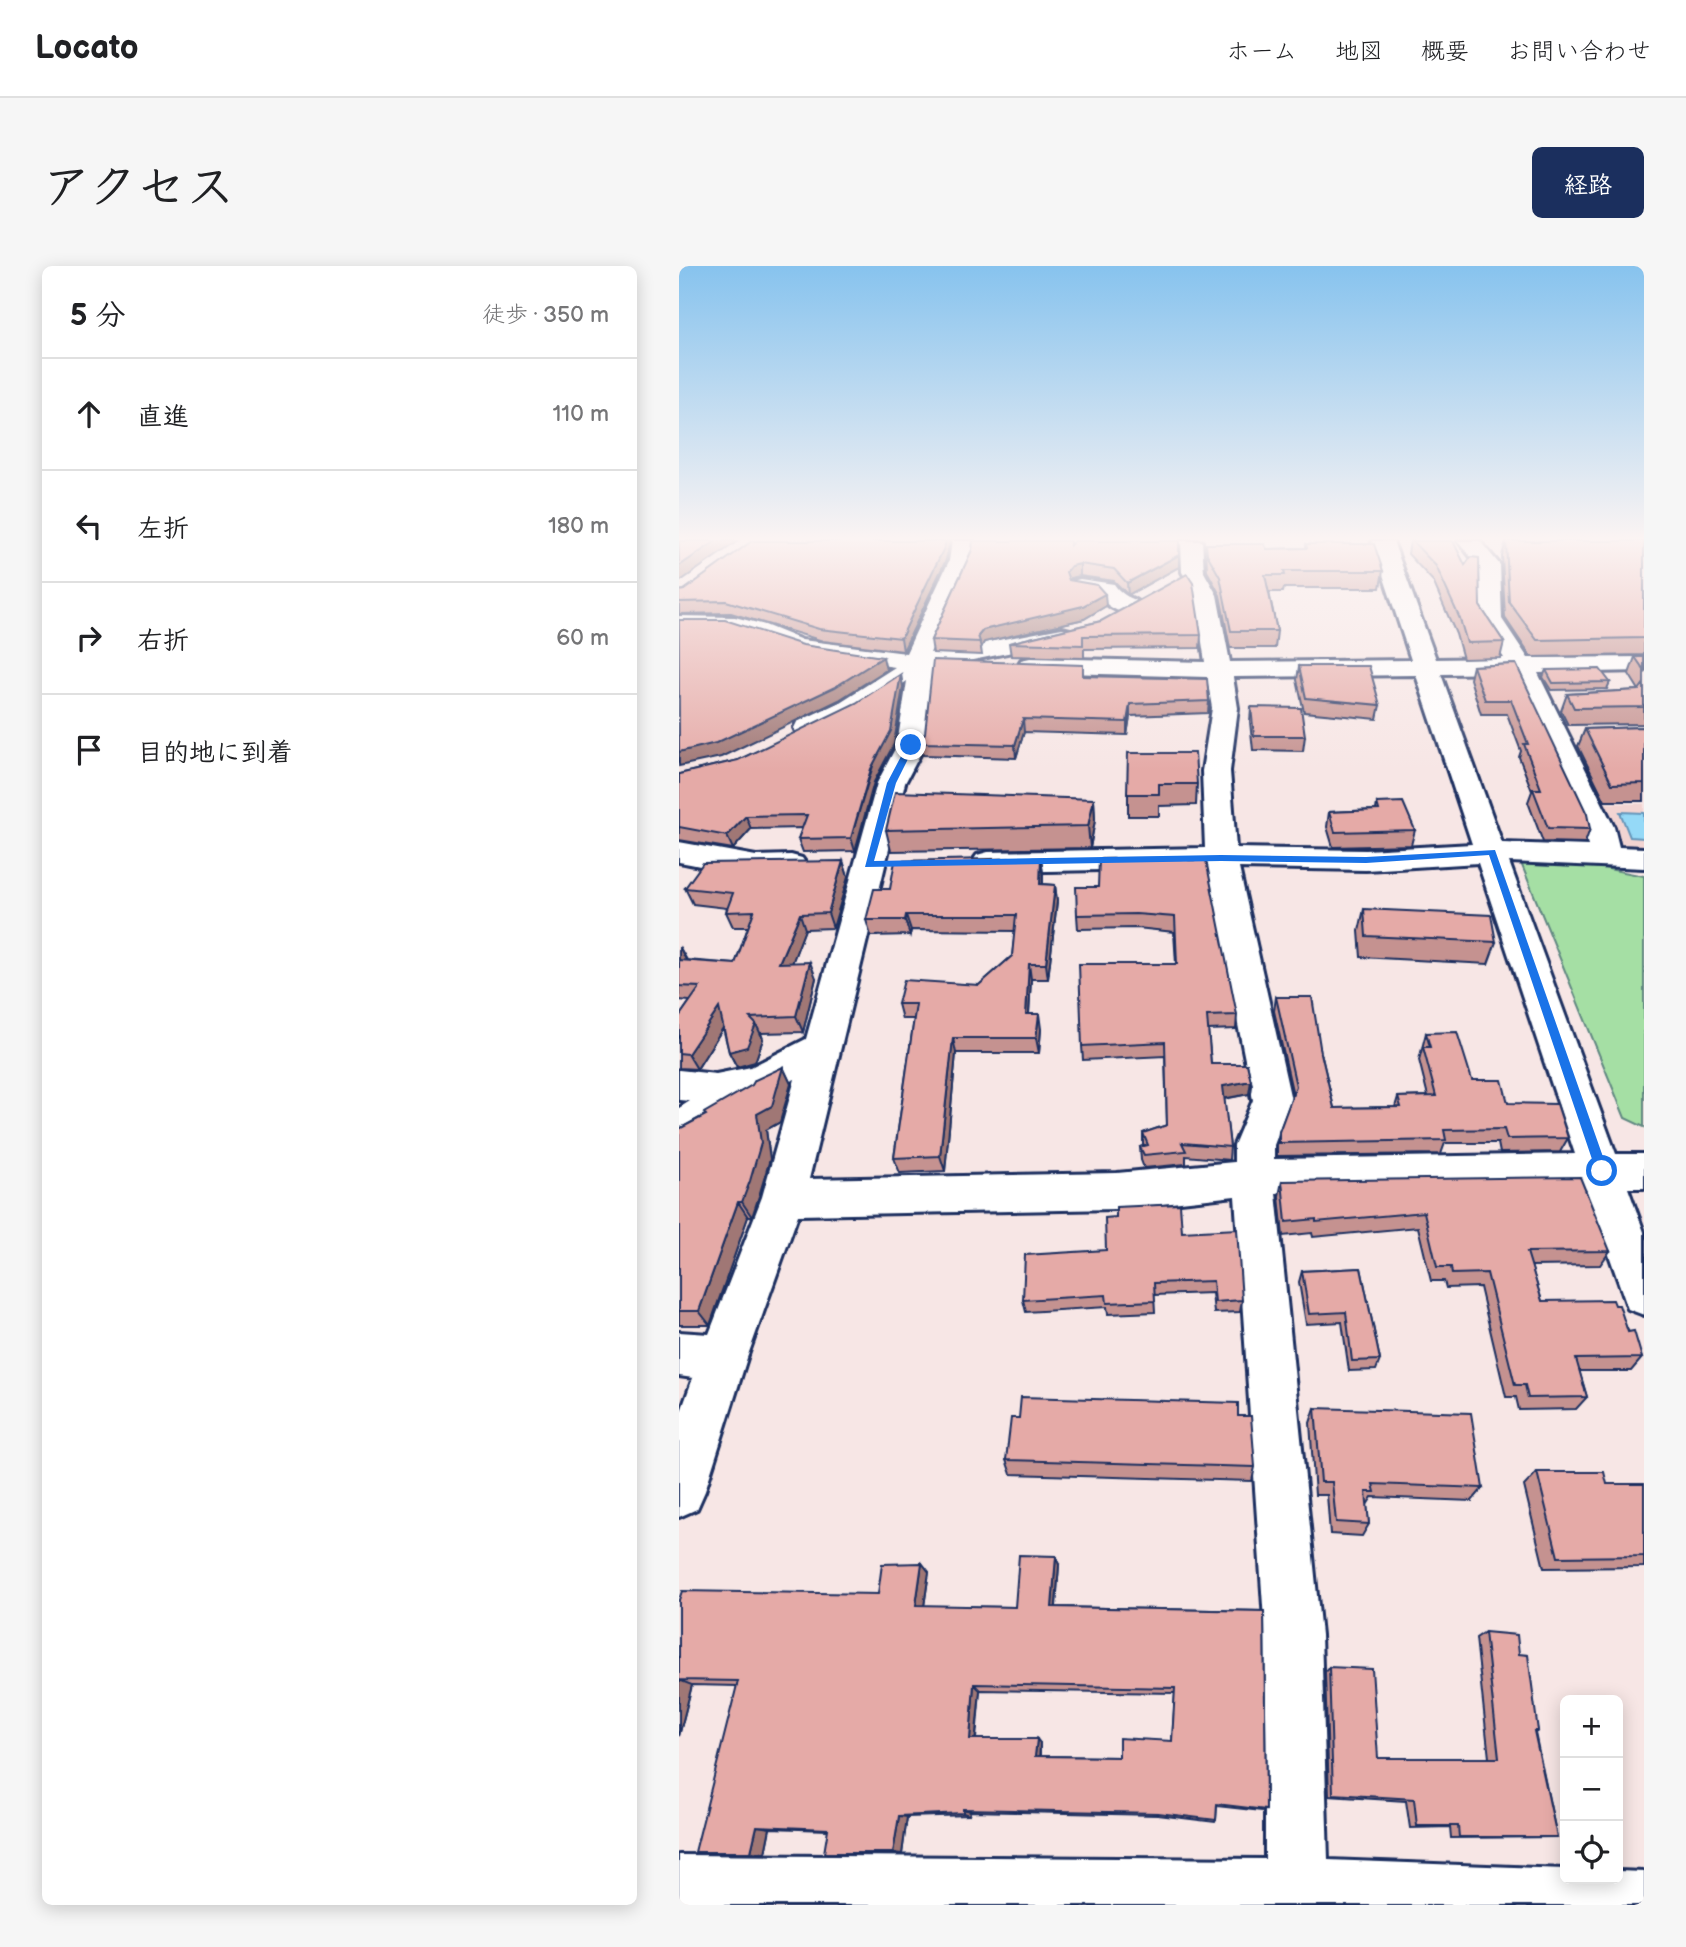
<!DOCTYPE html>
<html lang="ja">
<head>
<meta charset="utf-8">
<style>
  :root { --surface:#fff; --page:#f6f6f6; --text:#202124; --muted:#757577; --line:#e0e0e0; --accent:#1b2f5e }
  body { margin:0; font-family:"Balsamiq Sans","Klee One",sans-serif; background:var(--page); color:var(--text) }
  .controls { position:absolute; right:21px; bottom:21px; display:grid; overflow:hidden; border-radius:10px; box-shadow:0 4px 18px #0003 }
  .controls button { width:63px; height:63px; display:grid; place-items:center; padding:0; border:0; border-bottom:2px solid var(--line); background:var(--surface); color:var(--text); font:35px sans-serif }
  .stop { position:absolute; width:21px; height:21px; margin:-16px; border:5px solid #1a73e8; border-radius:50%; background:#fff }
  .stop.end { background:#1a73e8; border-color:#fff; box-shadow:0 2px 7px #0008 }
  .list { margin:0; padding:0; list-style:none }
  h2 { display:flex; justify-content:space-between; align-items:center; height:91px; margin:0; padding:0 28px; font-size:30px }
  h2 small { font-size:23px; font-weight:400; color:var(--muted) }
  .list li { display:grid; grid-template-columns:46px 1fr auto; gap:21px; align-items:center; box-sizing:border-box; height:112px; padding:0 28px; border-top:2px solid var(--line) }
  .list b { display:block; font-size:26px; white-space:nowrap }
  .list em { font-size:23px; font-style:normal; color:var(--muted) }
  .icon { flex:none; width:38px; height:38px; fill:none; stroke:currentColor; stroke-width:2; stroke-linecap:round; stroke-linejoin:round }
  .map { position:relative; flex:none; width:965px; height:1639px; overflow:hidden; border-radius:10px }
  header { display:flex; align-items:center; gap:42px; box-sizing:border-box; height:98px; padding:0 35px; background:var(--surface); border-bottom:2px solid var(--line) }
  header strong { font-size:33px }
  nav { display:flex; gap:38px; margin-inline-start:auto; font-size:24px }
  .intro { display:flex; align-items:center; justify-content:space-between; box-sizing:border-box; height:168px; padding:0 42px }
  h1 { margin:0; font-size:49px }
  .button { padding:18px 32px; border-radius:10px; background:var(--accent); color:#fff; font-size:24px; font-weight:700 }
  main { display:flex; gap:42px; padding:0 42px }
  aside { flex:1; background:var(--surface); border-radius:10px; box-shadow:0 4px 18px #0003 }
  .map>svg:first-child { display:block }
</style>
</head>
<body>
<header>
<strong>Locato</strong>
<nav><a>ホーム</a><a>地図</a><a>概要</a><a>お問い合わせ</a></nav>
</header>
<div class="intro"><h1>アクセス</h1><a class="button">経路</a></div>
<main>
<aside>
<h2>5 分<small>徒歩 · 350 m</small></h2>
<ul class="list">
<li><svg class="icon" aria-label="ahead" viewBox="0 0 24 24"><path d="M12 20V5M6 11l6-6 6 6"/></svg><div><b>直進</b></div><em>110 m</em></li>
<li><svg class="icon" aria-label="left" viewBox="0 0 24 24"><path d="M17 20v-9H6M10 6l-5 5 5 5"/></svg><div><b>左折</b></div><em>180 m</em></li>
<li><svg class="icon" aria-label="right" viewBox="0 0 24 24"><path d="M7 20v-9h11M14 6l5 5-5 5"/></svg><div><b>右折</b></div><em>60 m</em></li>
<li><svg class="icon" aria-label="arrive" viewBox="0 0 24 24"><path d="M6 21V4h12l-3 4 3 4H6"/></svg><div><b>目的地に到着</b></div></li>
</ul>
</aside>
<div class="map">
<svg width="965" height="1639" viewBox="0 0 965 1639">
  <rect width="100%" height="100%" fill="#f7e6e5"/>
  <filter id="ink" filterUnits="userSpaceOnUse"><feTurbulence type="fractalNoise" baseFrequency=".0143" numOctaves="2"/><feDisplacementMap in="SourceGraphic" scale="14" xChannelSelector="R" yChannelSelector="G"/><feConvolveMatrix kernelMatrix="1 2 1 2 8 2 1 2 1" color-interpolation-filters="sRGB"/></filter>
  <g filter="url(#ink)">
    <path fill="#f2d4d2" d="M917,537L965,538V587L938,585Z"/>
    <path fill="#a5dfa4" stroke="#608781" stroke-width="2" d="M842,597L904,598L965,610V861L946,852Z"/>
    <path fill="#95d9f7" stroke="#6495ba" stroke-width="2" d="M941,546L965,547V572L951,571Z"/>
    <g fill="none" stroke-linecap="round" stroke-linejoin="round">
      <g stroke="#1b2f5e" stroke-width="6">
        <path id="minor" d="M273,275H294L292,295L251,387L383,362L391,364L395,369L391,374L383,376L254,402L246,479L226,517L130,913L438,907L555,896V879L574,834L528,602L309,606L298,603L293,596L298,589L309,586L526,582L523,505L533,442L528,411L351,406L342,404L339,399L342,394L351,392L526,396L516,329L503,306L502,275H523L525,306L538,329L551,396L732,394L693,275H714L757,393L825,392L799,353V300L779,275H801L821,299L823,353L849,392L965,391V405L859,407L935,561L940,581L965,582V602L830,596L937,888H965V922H949L965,966V1049L949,1043L907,923L597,927L642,1369L649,1594L886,1603V1613H939V1605L965,1606V1639H0V1589L586,1593V1369L556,930L438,943L119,949L68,1092L26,1225L18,1243L0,1251V1151L14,1112L0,1110V1066L30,1068L83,931L116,813L82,828L80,833L14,872L0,877V842L11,835L0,834V804L37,808L72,801L127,773L198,517L218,479L228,415C203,432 148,475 118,468L115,462L118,456L161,436L216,401L119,387L56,365L0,364V350L56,351L86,359L123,374L227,387L270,295ZM834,407L905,561L909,580L823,577L762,408ZM737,409L793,578L687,584L557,582L551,505L559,442L554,411ZM799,597L896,888L595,893V879L612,834L560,602L687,604Z
          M401,313L435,318C446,334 456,330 464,341L460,346C444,350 428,342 420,329L393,325L390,320L393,315Z
          M0,576L77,590L112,589L123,592L128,599L123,606C83,617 40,603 0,596Z"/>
      </g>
      <use href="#minor" fill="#fff" fill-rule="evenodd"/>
    </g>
    <path fill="#c59290" stroke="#1b2f5e" stroke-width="2" fill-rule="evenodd" d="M731,275H774L801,340L825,376L821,392L784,393L777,368L754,315L729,288Z
      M827,275H965V389L852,391L826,352L823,290Z
      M392,278L500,301L449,329L435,315L401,310L392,312L391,314L427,340L405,353L305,376L302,382L303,389L254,387L252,374L293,284Z
      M527,278L588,283L627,282V278L704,305L701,322H605L604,326H590L598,365L596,382H551L541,329L528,305Z
      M267,294L224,385L144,375L52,347L0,348V325Z
      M422,355L522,369L521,382L405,383V392L332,390L330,377Z
      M956,391H965V458L889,459L882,445L888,428L960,424L950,408Z
      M837,398L911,563L906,577L864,576L849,536L853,525L840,491L842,485L828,448H802L791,413L794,400Z
      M620,400L701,439L698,453L625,446L618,414Z
      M867,404L931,416L928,423L872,424L864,411Z
      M405,410L530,435L529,447L451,450L448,469L345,466L337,492L244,489L241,477Z
      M224,421L215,478L195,516L176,585L124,586L119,573L123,562L72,563L54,583L0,574V508L59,494Z
      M572,441L626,470L624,485L574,484L571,456Z
      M965,461V535H926L899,480L906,463Z
      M449,487L518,518L517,539L480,540V550H449Z
      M415,533L416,554L411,582L212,585L207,564Z
      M698,537L736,564L732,579L654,581L648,561L650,546L697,544Z
      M362,592L364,608V618L376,619L378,635L369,713H352L350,748L362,763L360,787H277L266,905L221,907L215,892L235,753H223L219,738L300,719L333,690L336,665L232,664L231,669L192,670L187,654L211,623Z
      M510,594L558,749L557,763L529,764L532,798H568L573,820L571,834L570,828L545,833L551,881L550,894L507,890V898L465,902L462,894L461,881L464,880V867L488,859L486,790L404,794L403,780L497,698L495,666L458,662L399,663L398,649L419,621Z
      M164,595L169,611L154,662L126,663L113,697L137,712L124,766L82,767L84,773L76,796L58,801L50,786L44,762L18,803L0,802V751L11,735L0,734V682H1L8,694L56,698L69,661H54L47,646L48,642L14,638L6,622Z
      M685,643L817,676L809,698L682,691L680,665Z
      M597,731L642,787L655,842L716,841L719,831L749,830L740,794L747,767L793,814L829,837L889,872L881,886L821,887L819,877H766L762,888L598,890V879L600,866L614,829L595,745Z
      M104,801L112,818L101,856L87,864L91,893L80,930L73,951H69L31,1059H0V863L26,849Z
      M603,915L931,985L921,999L852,1000L863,1035L936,1039L963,1092L952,1105H900L908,1131L897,1143L840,1144L837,1131H827L801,1021L767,1022L765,1015H752L739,961L634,971L633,967L604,970L600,930Z
      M503,966L563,1034L561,1046L535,1047L533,1027L475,1029L476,1046L429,1048L428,1041L347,1046L344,1034L427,984Z
      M682,1002L701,1094L697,1104L670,1105L663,1056L627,1058L620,1016L623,1005Z
      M636,1142L804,1222L793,1235L693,1231L688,1239L690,1258L683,1270L651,1268L648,1229H636L631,1157Z
      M559,1150L576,1201L573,1215L332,1208L327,1194L340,1152Z
      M858,1206L928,1218H965V1301L865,1302L845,1220Z
      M243,1297L250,1306L245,1340L336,1341L380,1299L377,1341L585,1345L587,1544L583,1545L538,1540L537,1554L536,1556L479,1549L291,1545L290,1549L228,1551L223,1588L155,1587L149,1564L91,1562L86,1587H31L58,1420L13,1419L0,1470V1334L199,1328ZM301,1424L496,1427L493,1475L440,1491L361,1490V1477L297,1473Z
      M806,1366L840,1388L859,1465L856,1467L878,1571L772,1572L771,1561L731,1562L727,1535L650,1530L646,1406L650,1401L699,1492H810L797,1372Z"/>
    <path fill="#a07775" stroke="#1b2f5e" stroke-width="2" d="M37,275H59L0,316V300Z
      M267,275H271L267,294L224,385L222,372Z
      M500,289V301L449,329L448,317Z
      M401,298V310L392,312L388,319L387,306L392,300Z
      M426,328L427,340L405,353L305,376L302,382L299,370L304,364Z
      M204,391L207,404L160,434L42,491L0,500V486Z
      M222,408L224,421L215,478L195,516L176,585L172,572Z
      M451,438V450L448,469V456Z
      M344,453L345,466L337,492L336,479Z
      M415,533L416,554L411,582L409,560Z
      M67,550L72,563L54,583L48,570Z
      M362,592L364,608L363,634L361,618Z
      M164,595L169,611L154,662L149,647Z
      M376,619L378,635L369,713L367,698Z
      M121,648L126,663L107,713L100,697Z
      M227,649L232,664L231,669L226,654Z
      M1,682L9,698L0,701V685Z
      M131,696L137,712L124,766L117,750Z
      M350,698L352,713L349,763L347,748Z
      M40,742L47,757L18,803L9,788Z
      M360,748L362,763L360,787L357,772Z
      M77,758L84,773L76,796L58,801L50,786Z
      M274,772L277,787L266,905L261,890Z
      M104,801L112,818L101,856L87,864L91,893L80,930L73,951L63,936L78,848Z
      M572,815L570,828L543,833L544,820Z
      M59,936L69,951L31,1059L20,1045Z
      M377,1290L380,1299L376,1349L373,1341Z
      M243,1297L250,1306L244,1347L237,1339Z
      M0,1414L13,1419L0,1470Z
      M295,1418L301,1424L296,1477L291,1473Z
      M358,1473L361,1477L360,1494L356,1490Z
      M284,1543L291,1545L290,1549L284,1547Z
      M220,1550L228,1551L223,1588L214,1587Z
      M78,1560L91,1562L86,1587L72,1586Z"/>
    <path fill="#e5aaa7" stroke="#1b2f5e" stroke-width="2" fill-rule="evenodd" d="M0,275H37L0,300Z
      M73,275H267L265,282L222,372L140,363L47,335L0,336V325L5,324Z
      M294,275H391V279L395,275H500V289L448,317L435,303L401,298L392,300L387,306L390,314L418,319L426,328L404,340L304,364L299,370L301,376L252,374L293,284Z
      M733,275H774L786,299L792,291L800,292L801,340L825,376L788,377L781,353L757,300Z
      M827,275H965V372L858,374L830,336Z
      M527,278H585L588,283L628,282L627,278H695L704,305H605L606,309H586L598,365H552L541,311L528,288Z
      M508,308L514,317L522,369L404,370V379L330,377L422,355Z
      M0,354H46L124,379L204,391L156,421L37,477L0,486Z
      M956,391H965V404Z
      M254,394L404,399V410L528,413L530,435L451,438L448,456L344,453L336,479L241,477L246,467Z
      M837,398L908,548L911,563L869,562L854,523H862L845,478H849L832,434H806L794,400Z
      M620,400H690L701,439L627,432Z
      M921,403L931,416L874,417L867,404Z
      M222,408L212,465L192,503L172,572L119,573L128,549L67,550L48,570L0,561V508L59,494L177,437Z
      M965,417V441L895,442L888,428L960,424Z
      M572,441L622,442L626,470H575Z
      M965,461V517L933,518L906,463Z
      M449,487H516L518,518H480V528H448Z
      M216,526L415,533L409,560L207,564Z
      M724,536L736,564L656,566L650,546L700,544L698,537Z
      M362,592L361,618L376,619L367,698H350L347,748H360L357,772H274L261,890L215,892L237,738H219L225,714L300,719L333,690L337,649H227L226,654H187L195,623H211L216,595Z
      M510,592V594H527L558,749L528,750L532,798H568L573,820L572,815L544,820L551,881L503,877L507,885L465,889L461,881L469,879L464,867L488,859L486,776L403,780L400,698H498L496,651L457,648L398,649L397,621H419L420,593Z
      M164,595L149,647L121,648L100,697L131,696L117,750L71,752L77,758L68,781L50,786L40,742L9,788L0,787V751L21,721L0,720V694L56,698L75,645L47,646L54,627L6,622L24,597Z
      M685,643L812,649L817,676L687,670Z
      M597,731H633L642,787L655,842L722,841L719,831L757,830L744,781H751L747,767L778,766L793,814H823L829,837L878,838L889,872L828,873L825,863L765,864L767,874L600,877V866L617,820Z
      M104,801L93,840L78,848L82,877L71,915L63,936H59L20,1045H0V863L27,849L25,847L73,819L76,814Z
      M901,911L931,985L848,986L863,1035L934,1034L936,1039H940L949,1066L955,1065L963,1092L897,1093L908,1131L849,1132L846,1119H836L808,1007L773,1008L772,1001H758L745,946L637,956V953L607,956L603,915Z
      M501,938L503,966L558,963L563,1034L536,1036L534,1015L475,1017L476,1035L428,1037L427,1029L344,1034L346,989L427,984L426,952L437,951V941Z
      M682,1002L701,1094L673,1095L667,1046L630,1048L623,1005Z
      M342,1131L559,1137V1150H572L576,1201L327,1194L332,1152H340Z
      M636,1142L792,1147L804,1222L694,1218L696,1226H687L690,1258L657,1256L653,1216H642Z
      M858,1206H925L928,1218H965V1290L879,1291Z
      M340,1289L377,1290L373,1341L585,1345L587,1544L538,1538L537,1554L479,1547L284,1543V1547L220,1550L214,1587H145L149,1563L78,1560L72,1586H16L59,1415L0,1414V1334L3,1325L199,1328L203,1298L243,1297L237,1339L336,1341ZM295,1418L496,1422L493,1475L440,1472V1491L356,1490L358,1473H291Z
      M806,1366L838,1369L840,1388L849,1389L859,1465H855L878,1571H780L779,1560H738L735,1533L654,1528L650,1401L693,1403L699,1492H820Z"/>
  </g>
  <linearGradient id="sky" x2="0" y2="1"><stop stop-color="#87c3ee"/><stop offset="0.54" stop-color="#fbf4f3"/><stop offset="1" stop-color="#fbf4f3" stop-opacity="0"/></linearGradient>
  <rect width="965" height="505" fill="url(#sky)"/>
  <path fill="#1a73e8" d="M232,476L236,479L217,517L195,595L542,589L687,591L816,584L929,905L927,908L923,910L917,905L810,589L687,597L542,595L186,601L208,517L228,479Z"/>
</svg>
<div class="controls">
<button>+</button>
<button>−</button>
<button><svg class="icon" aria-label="locate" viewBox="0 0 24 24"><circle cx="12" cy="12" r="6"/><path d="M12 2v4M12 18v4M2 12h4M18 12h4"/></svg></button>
</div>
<div class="stop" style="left:923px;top:905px"></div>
<div class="stop end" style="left:232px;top:479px"></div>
</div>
</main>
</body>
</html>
